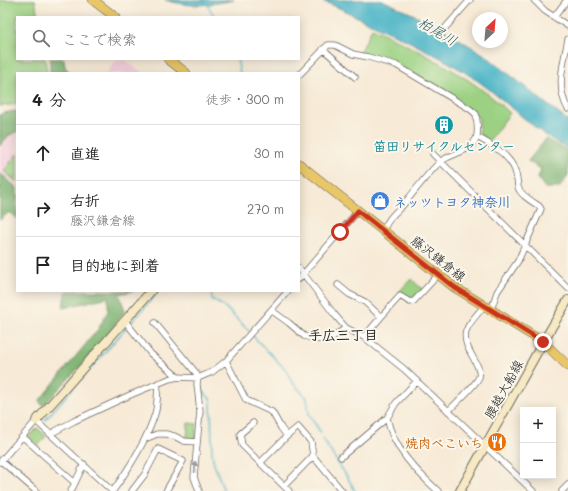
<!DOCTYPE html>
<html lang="ja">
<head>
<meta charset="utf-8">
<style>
  :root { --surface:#fff; --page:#f2f2f2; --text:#222; --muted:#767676; --line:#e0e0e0 }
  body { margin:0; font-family:Mali,"Klee One",sans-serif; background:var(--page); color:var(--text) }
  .controls { position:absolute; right:12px; bottom:12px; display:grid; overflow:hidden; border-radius:0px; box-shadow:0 2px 10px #0003 }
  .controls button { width:36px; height:36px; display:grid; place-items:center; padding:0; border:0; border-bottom:1px solid var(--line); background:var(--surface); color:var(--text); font:20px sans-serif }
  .compass { position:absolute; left:472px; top:12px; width:36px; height:36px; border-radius:50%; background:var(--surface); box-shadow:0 2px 10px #0003; rotate:26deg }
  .stop { position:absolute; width:12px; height:12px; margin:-9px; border:3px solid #c8321e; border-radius:50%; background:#fff }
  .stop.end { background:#c8321e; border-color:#fff; box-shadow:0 1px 4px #0008 }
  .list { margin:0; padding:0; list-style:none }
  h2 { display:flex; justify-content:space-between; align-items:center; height:52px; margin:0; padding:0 16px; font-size:17px }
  h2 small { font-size:13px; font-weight:400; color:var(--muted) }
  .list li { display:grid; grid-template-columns:26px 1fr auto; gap:12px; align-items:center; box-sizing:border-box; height:56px; padding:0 16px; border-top:1px solid var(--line) }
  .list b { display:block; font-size:15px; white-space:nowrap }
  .list p { margin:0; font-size:13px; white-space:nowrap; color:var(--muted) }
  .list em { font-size:13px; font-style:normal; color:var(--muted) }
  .icon { flex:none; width:22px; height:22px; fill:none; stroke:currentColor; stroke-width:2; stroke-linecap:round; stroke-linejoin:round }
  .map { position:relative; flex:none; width:568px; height:491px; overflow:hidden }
  .search { position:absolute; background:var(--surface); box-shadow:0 2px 10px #0003; left:16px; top:16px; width:284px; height:44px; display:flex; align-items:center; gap:10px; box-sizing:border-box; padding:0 14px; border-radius:0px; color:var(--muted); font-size:15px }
  .panel { position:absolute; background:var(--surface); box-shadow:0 2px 10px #0003; left:16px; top:72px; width:284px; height:220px; border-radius:0px }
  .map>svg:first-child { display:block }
</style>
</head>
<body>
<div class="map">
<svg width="568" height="491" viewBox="0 0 568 491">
  <rect width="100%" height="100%" fill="#fbf7ec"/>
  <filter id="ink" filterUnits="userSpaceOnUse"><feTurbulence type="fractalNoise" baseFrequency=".025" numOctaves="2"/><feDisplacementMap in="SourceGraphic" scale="8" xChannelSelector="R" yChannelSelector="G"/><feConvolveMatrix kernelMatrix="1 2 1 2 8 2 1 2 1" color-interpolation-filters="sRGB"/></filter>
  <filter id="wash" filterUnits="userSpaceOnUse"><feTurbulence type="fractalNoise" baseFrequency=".012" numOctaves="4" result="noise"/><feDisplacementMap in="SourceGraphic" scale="16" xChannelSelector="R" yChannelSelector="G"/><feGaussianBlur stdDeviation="0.9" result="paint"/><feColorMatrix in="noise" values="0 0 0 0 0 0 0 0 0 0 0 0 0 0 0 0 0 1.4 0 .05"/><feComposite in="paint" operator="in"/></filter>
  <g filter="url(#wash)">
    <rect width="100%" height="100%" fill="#f7ead6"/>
    <path fill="#f4cfdd" d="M125,60L142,73H106L116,61Z
      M17,134V185L0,172V148L9,136Z"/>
    <path fill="#9cd183" stroke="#5c7650" d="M0,0H35L38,17H17V59H45L47,73H17V104L0,106Z
      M372,28C420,51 471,76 510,113L488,142C477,134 479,131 479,118L415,74L360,53Z
      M17,154V182L4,171Z
      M411,279L423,290L412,300L407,299L399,292Z
      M188,423L197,424L195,440L187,439Z
      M37,428L46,436L38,446L29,437Z"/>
    <path fill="#7db371" stroke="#4c6846" d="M50,59H64L65,67L71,73H50Z
      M17,111V132L9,135L0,146V115L3,113Z
      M546,139L568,151V176L559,188H545L538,178L541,169L528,161Z
      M0,173L17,188V219L9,212L0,220Z
      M71,291H133L119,294L125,310L103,342L43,406L39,401L99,328L108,311V297L63,308L65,293Z"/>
    <path fill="#49b4c6" stroke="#326871" d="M165,0H234C207,5 193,8 165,0Z
      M320,0H382L419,17L444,30L485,55L568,121V149C534,131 509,103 478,81C443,57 405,39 367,22C352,14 336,6 320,0Z"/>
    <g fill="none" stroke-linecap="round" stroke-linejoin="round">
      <path stroke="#49b4c6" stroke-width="1.5" d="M209,0L208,6L215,17
        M237,59L240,73
        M211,291L212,299L226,308L250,332
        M130,324L159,291
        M252,335L287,371L291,381L307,398L309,414L321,433
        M200,387L211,400L212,453L214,464L224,491
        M45,420L127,327
        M323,438C332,457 346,472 355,491"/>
    </g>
  </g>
  <g filter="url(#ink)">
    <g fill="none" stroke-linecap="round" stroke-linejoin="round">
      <g stroke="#69645d" stroke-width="7">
        <path id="street" d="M534,0L545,11L568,26
          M554,17L567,0
          M446,27L470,0
          M568,39C564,62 555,87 568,109
          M323,49L355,77
          M299,75L328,45H335L353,54L368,57L396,65L470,109L476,114C477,121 479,132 476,139C469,153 451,153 440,162C428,173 418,187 408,199C398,212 390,214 383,231
          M477,137C490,144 505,152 513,166C517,173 517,180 518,187C520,195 533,202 539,206L541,209L518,261L497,292L491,310
          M433,154L568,288
          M299,268L334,314L346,328L364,337L404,369L533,491
          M299,279L358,211
          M338,285L349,294L365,302L381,317L364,337
          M271,310L289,323L304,336L314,339L328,340L346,328
          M381,317L400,296L410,302L414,301L438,275
          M125,321L151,354L178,377
          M155,323L196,373L198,378L197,384L200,411L194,477L199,491
          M226,361L246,400L272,412L281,428L287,436
          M448,411C455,404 476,385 479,377C483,365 461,348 466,331C469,322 478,314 484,306
          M387,418C393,448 416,471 438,491
          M253,423L240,434L242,445L289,491
          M50,434L74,421L130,395L169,379L178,377L198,378L212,372L226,361L288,291
          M23,437L75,483
          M145,439L157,434H166L174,436L184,441L197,442
          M341,457L387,418L396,403L417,381
          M1,461L36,491
          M0,462L36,421L112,491
          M261,462L287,436L298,427L311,442L313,456L342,491
          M284,486L313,456
          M71,491L84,464
          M113,491C130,467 146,442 155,414C158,405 157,393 158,383
          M132,491L145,474L158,449L183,461L166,491
          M562,491L568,485"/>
      </g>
      <g stroke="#69645d" stroke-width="10">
        <path id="secondary" d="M36,421L151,291
          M460,491L543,342L568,300"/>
      </g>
      <g stroke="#69645d" stroke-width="10">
        <path id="primary" d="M93,0L115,17
          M168,59L186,73
          M299,164L454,287L543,342L568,366"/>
      </g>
      <use href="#street" stroke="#fff" stroke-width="5.5"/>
      <use href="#secondary" stroke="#f6e9c3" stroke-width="8"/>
      <use href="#primary" stroke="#e9c769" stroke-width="9"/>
    </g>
    <defs><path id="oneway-solid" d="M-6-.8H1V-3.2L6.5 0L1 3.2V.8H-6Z"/></defs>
    <use fill="#999" href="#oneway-solid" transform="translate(195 467) rotate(-85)"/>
  </g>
  <g fill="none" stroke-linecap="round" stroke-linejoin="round" filter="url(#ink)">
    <path stroke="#c8321e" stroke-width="5" d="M340,232L358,211L454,287L543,342"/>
  </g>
  <defs>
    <g id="building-disc" transform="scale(1)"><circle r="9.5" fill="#0f9aa8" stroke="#fbf7ec"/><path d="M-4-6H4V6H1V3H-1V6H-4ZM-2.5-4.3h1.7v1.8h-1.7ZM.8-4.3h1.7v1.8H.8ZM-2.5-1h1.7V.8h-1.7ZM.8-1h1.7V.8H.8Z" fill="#fff"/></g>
    <g id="shop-disc" transform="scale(1)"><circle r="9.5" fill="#3f7fe0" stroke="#fbf7ec"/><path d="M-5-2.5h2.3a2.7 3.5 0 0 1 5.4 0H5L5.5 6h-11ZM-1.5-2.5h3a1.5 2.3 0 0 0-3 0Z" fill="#fff"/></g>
    <g id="restaurant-disc" transform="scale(1)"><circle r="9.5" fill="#e8710a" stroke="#fbf7ec"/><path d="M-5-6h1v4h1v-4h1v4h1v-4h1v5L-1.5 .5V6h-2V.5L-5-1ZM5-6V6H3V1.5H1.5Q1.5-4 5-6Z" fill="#fff"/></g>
  </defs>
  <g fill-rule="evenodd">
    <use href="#building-disc" x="444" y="125"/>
    <use href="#shop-disc" x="380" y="201"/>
    <use href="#restaurant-disc" x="497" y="442"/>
  </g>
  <g text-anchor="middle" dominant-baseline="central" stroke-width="4" stroke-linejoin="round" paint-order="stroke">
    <g font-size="13" font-weight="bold" fill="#0d838f" stroke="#fbf7ec">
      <text x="444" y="145">笛田リサイクルセンター</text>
    </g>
    <g font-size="13" font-weight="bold" fill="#366cbe" stroke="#fbf7ec" text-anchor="start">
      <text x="394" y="201">ネッツトヨタ神奈川</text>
    </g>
    <g font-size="13" fill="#1c1c1c" stroke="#fbf7ec">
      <text transform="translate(439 258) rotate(38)">藤沢鎌倉線</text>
      <text transform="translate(503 389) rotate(-61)">腰越大船線</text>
    </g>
    <g font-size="13" font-weight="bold" fill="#c56008" stroke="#fbf7ec" text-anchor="end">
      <text x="483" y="442">焼肉べこいち</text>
    </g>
    <g font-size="14" font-style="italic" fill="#306068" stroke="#fbf7ec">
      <text transform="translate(438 31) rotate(30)">柏尾川</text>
    </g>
    <g font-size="14" font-weight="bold" fill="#1c1c1c" stroke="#fbf7ec">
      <text x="343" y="334">手広三丁目</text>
    </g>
  </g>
</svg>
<div class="controls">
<button>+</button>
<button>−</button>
</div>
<svg class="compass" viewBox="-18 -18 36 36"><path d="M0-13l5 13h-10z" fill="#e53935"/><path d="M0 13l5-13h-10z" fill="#767676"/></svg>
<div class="stop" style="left:340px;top:232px"></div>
<div class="stop end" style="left:543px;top:342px"></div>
<div class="search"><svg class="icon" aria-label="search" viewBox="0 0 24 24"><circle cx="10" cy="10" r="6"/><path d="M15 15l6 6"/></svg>ここで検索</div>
<section class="panel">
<h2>4 分<small>徒歩 · 300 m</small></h2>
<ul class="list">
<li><svg class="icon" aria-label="ahead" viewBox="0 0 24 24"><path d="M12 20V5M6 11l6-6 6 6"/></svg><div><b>直進</b></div><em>30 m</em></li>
<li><svg class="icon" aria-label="right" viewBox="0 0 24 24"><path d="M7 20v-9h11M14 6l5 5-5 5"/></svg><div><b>右折</b><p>藤沢鎌倉線</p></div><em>270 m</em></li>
<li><svg class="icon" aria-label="arrive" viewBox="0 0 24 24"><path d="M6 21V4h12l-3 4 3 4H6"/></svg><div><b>目的地に到着</b></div></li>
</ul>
</section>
</div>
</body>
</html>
